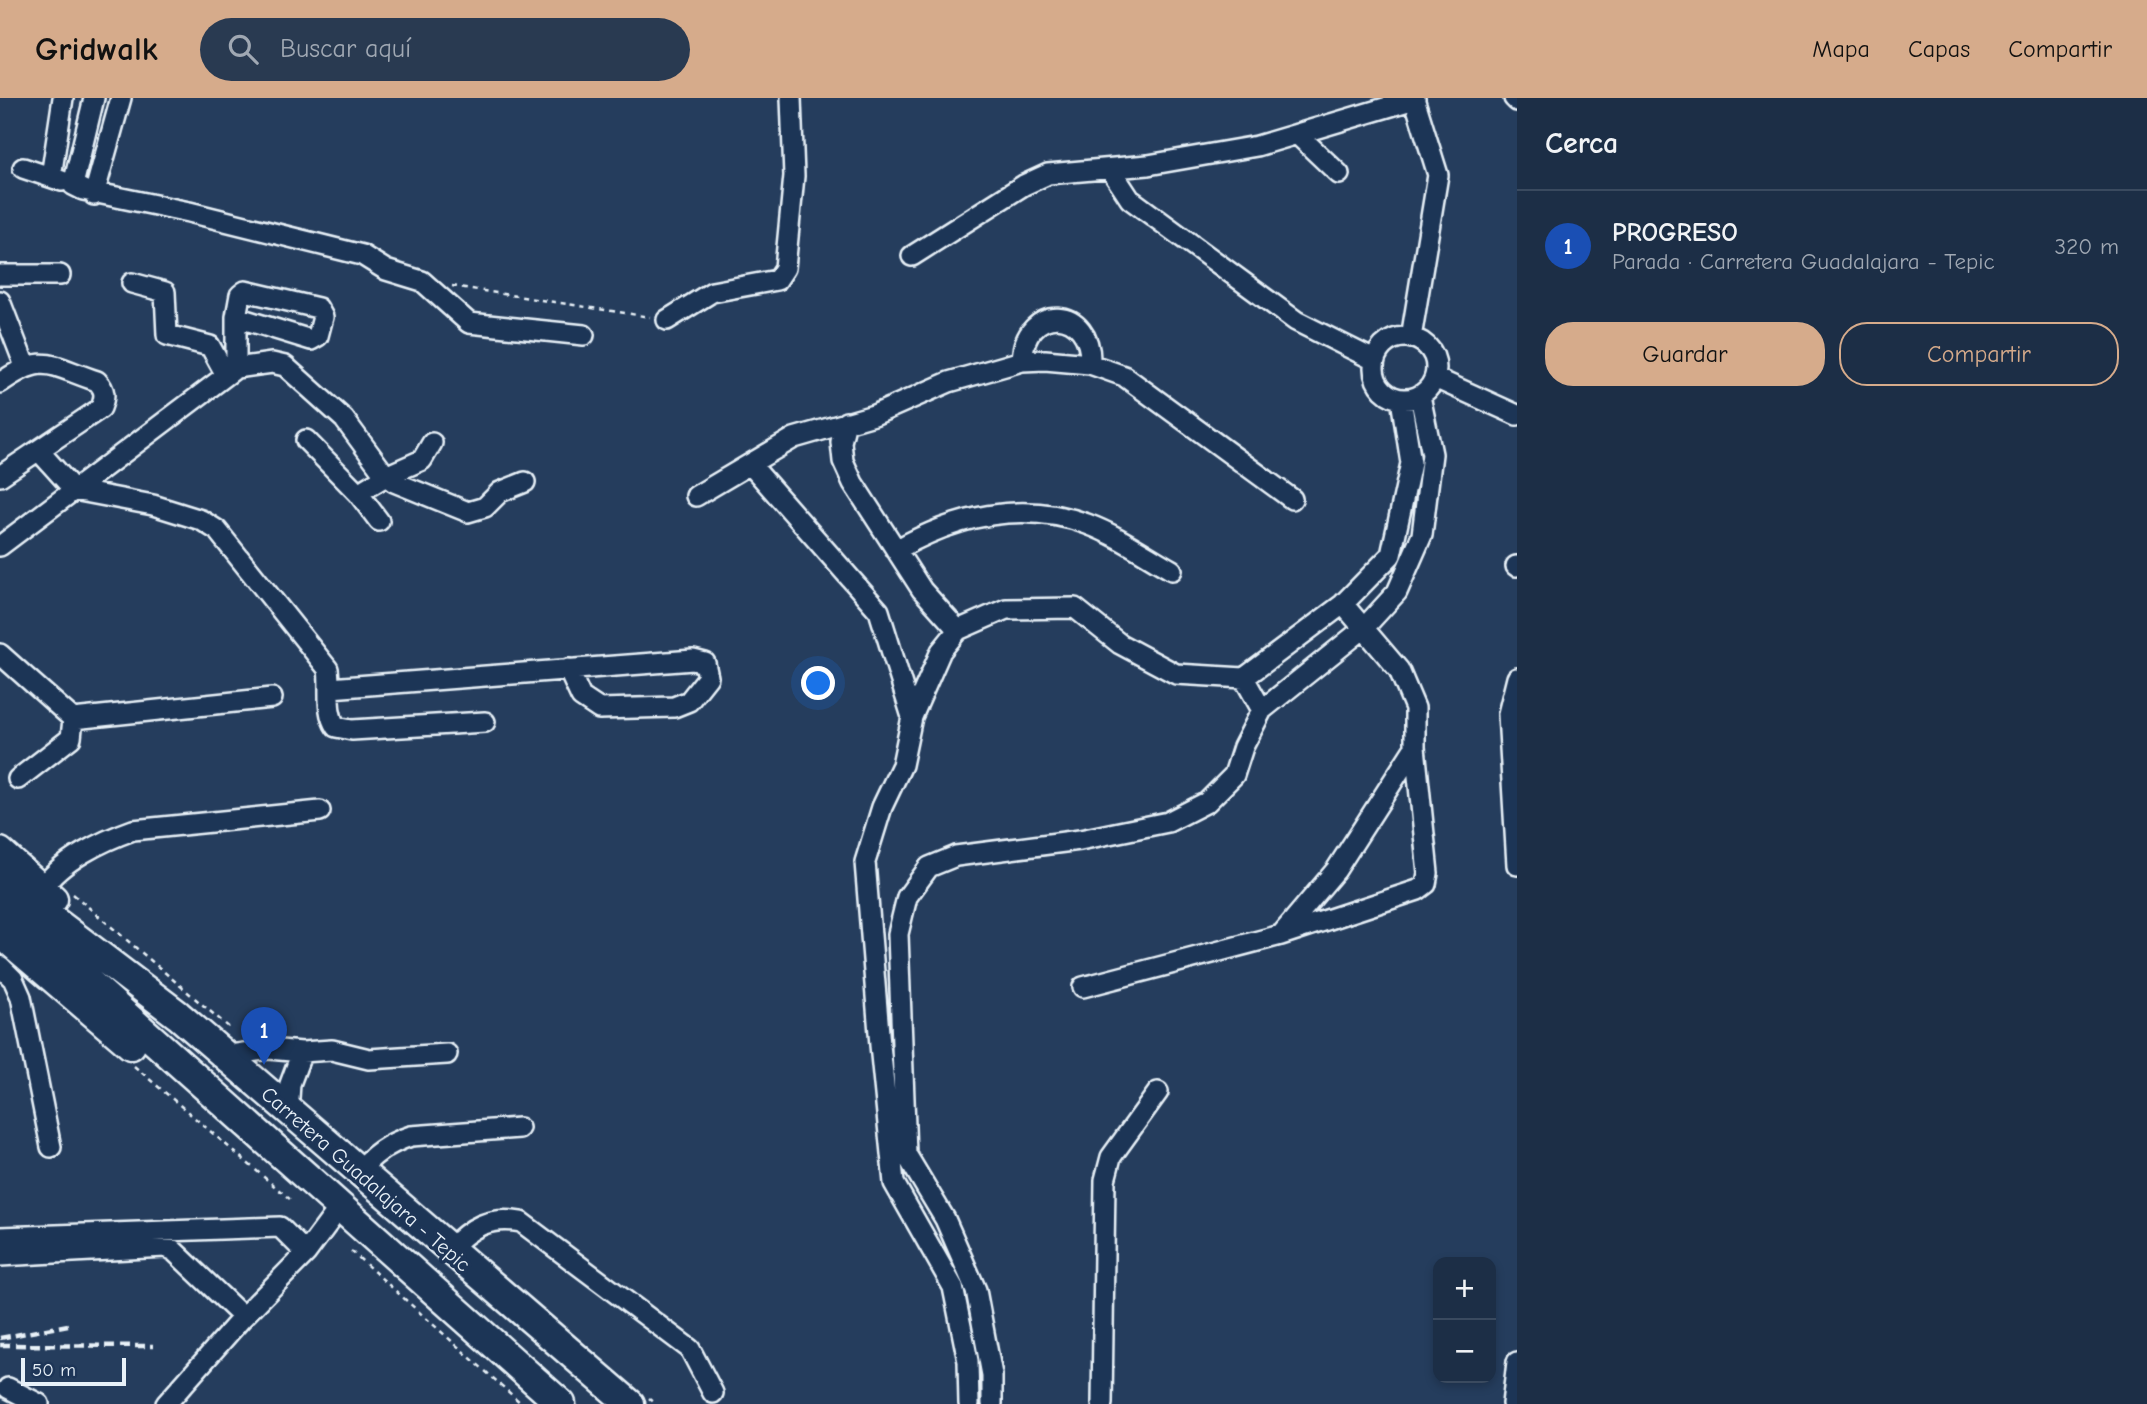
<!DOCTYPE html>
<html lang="es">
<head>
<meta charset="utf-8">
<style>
  :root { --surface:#1c2e46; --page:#293a51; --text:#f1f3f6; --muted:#a0a8b3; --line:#3a4a5f; --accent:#d6ab8b }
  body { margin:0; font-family:"Comic Neue",sans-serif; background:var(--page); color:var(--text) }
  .controls { position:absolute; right:21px; bottom:21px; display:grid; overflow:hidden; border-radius:14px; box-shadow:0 4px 10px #0003 }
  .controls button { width:63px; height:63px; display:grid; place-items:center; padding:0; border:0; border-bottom:2px solid var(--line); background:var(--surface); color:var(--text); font:35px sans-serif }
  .scale { position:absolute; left:21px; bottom:18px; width:105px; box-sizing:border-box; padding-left:7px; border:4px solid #e8f1f8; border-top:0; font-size:19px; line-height:24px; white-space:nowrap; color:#e8f1f8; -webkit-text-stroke:5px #1d3557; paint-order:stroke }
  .you { position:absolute; left:819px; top:586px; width:24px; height:24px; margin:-18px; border:5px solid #fff; border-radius:50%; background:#1a73e8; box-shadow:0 0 0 10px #1a73e833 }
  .badge { display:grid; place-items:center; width:46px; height:46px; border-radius:50%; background:var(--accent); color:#fff; font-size:23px; font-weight:700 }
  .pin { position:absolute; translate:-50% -58px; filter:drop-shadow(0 2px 4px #0008) }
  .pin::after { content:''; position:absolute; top:37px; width:24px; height:21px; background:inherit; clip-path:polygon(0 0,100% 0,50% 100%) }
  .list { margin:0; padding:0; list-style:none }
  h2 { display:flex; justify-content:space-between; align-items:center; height:91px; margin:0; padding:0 28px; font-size:30px }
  h2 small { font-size:23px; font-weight:400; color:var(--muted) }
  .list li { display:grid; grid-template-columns:46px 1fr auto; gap:21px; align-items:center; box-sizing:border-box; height:112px; padding:0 28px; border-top:2px solid var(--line) }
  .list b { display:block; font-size:26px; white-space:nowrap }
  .list p { margin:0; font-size:23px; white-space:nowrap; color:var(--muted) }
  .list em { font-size:23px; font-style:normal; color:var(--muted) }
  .actions { display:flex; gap:14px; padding:21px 28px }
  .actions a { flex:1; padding:16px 0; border:2px solid var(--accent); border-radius:28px; text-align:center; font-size:24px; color:var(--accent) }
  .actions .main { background:var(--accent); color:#111 }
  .icon { flex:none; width:38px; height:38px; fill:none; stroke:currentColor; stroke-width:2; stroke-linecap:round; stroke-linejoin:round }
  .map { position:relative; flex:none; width:1517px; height:1306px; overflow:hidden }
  header { display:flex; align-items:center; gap:42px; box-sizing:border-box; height:98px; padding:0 35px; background:var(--accent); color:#111 }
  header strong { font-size:33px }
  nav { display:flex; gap:38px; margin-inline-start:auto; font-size:24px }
  .search { width:490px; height:63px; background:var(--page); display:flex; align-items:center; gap:18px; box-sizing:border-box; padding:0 24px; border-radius:38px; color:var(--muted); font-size:26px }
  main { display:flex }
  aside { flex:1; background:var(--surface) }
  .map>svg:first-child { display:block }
</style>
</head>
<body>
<header>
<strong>Gridwalk</strong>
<div class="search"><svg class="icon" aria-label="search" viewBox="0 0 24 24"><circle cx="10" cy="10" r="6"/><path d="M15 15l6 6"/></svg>Buscar aquí</div>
<nav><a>Mapa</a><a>Capas</a><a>Compartir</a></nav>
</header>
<main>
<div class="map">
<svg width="1517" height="1306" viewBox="0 0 1517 1306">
  <rect width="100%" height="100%" fill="#253d5d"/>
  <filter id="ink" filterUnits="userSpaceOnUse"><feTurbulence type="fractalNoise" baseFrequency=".0143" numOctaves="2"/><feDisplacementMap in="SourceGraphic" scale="14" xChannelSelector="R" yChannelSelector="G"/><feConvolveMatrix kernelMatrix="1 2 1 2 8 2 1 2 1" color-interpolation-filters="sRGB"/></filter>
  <g filter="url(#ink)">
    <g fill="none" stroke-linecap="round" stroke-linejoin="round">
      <g stroke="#e8f1f8" stroke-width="24">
        <path id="minor" d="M94,0L73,87L83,92L189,114L362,157L386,172L422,183L469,225L584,237
          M1514,0L1517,3
          M1297,36L1339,76
          M23,70L62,83
          M1111,72L1130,101L1296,223L1374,262
          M51,79L63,0
          M94,97L121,0
          M912,158L1024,87L1048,76L1148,67L1257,48L1415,1
          M0,177H60
          M132,185L165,194L167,237L210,248L226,277
          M0,203L25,268
          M236,219L311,242L318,238L323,219L318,210L245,193L240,197L236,219V270
          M667,222L712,194L777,182L785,170L794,78L791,0
          M1374 270a31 31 0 1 1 62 0a31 31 0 1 1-62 0Z
          M1411,240L1438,77L1414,0
          M1022,263C1024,204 1093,207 1090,266
          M1435,280L1517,317
          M0,285C44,254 49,267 97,283C106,292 105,299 101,310L0,378
          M846,324L841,344L843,363L853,385L922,492L958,532
          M306,342L358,395L386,378L422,362L432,345
          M39,353L74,392L153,407L201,422L217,432L328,571C331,591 325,612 336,629L352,632L485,624
          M750,366L879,513L912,619
          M358,395L379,423
          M696,398L794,340L874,317L949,284L1022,263L1045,262L1090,266L1124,278L1292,401
          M0,448L236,270L272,265L285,268L344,321L386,378L394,384L468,414L485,409L500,394L525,384
          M896,452C954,419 1021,402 1087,426C1117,437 1144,456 1172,472
          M1516,468H1517
          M0,556L73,621L71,640L18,681
          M1244,580L1262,612
          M1517,580L1508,616L1517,767
          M330,590L693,562L705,565L708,579L689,603L674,609L599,611L581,599L568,571
          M73,621L272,600
          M42,791C60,763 102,743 133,732L320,713
          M1281,837L1418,792L1426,786L1428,775L1415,649V610L1399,572L1343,506
          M0,868L13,881L21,899L51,1049
          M1083,889L1281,837L1336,772L1415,649
          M224,958L269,951L302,954L332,952L369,961L447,956
          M288,1015L290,986L302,954
          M358,1075C372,1056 389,1045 411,1038L519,1030
          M0,1139L280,1129L306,1155L340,1109
          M449,1152C470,1129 490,1118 521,1124L690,1251L713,1295
          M0,1158L165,1149L173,1152L243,1219
          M8,1290L39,1306
          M166,1306L243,1219L306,1155
          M969,1306L968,1263L953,1189L894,1085L880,947L865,764L882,709L902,667L912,619L941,553L958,532L1006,511L1075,510L1120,546L1176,576L1244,580L1343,506L1391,457L1411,365L1401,301
          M992,1306V1277L976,1192L945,1121L906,1056L898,836L907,799L929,769L956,758L1080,742L1168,724L1207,704L1234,677L1243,649L1262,612L1363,531L1397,494L1422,437L1432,356L1420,298
          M1102,1306L1105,1082L1111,1059L1158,994
          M1512,1306L1517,1264"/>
      </g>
      <g stroke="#e8f1f8" stroke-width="33">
        <path id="highway" d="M0,754L53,801
          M0,782L178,917L630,1306
          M0,805L561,1306
          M0,835L131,947"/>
      </g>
      <path stroke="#e8f1f8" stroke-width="2.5" stroke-dasharray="5 5" stroke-linecap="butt" d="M452,188L650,219
        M73,796L231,931
        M134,968L292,1103
        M351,1153L522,1306
        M649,1300L656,1306"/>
      <use href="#minor" stroke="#1d3557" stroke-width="19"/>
      <use href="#highway" stroke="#1d3557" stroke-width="28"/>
      <path stroke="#e8f1f8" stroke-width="4.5" stroke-dasharray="10 5" stroke-linecap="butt" d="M0,1240L68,1227
        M0,1247L153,1248"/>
    </g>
  </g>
  <g text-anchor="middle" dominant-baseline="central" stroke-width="7" stroke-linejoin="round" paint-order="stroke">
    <g font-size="21" fill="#e8f1f8" stroke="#1d3557">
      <text transform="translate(366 1081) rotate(41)">Carretera Guadalajara - Tepic</text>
    </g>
  </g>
</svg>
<div class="controls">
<button>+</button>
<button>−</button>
</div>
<div class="scale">50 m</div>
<div class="you"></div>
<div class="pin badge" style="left:264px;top:967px;background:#1a4fb4">1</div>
</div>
<aside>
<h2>Cerca<small></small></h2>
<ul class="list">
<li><span class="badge" style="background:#1a4fb4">1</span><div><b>PROGRESO</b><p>Parada · Carretera Guadalajara - Tepic</p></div><em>320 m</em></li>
</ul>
<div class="actions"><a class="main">Guardar</a><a>Compartir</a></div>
</aside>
</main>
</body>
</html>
